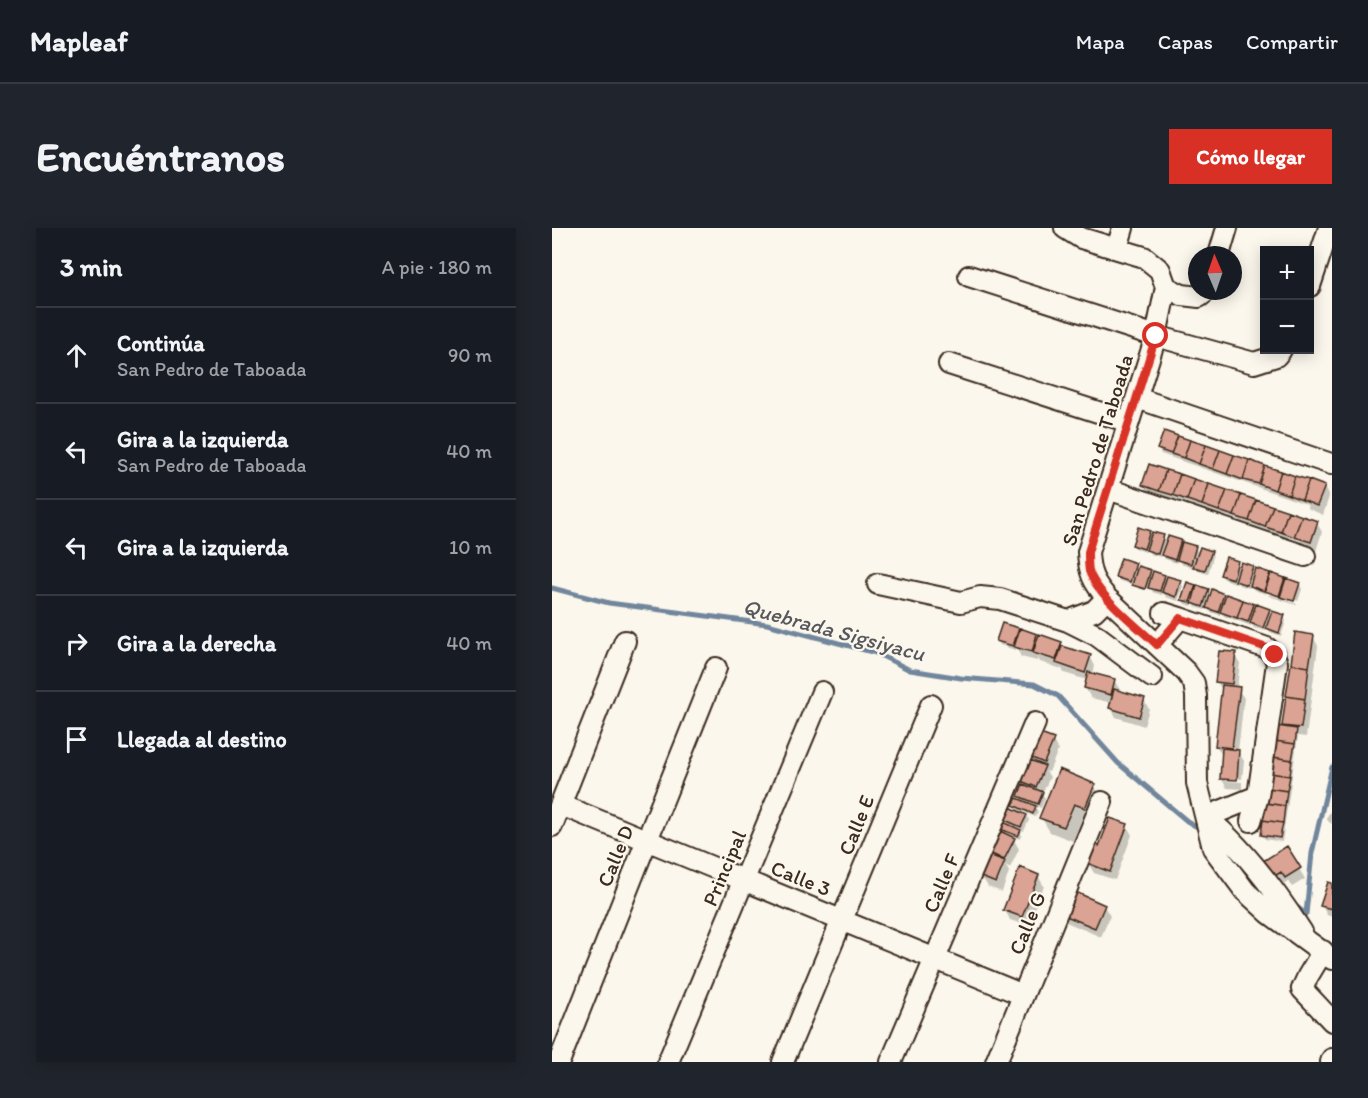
<!DOCTYPE html>
<html lang="es">
<head>
<meta charset="utf-8">
<style>
  :root { --surface:#171b24; --page:#20242c; --text:#f1f3f6; --muted:#9ea1a6; --line:#363941; --accent:#d93025 }
  body { margin:0; font-family:Itim,sans-serif; background:var(--page); color:var(--text) }
  .controls { position:absolute; right:18px; top:18px; display:grid; overflow:hidden; border-radius:0px; box-shadow:0 3px 15px #0003 }
  .controls button { width:54px; height:54px; display:grid; place-items:center; padding:0; border:0; border-bottom:2px solid var(--line); background:var(--surface); color:var(--text); font:30px sans-serif }
  .compass { position:absolute; left:636px; top:18px; width:54px; height:54px; border-radius:50%; background:var(--surface); box-shadow:0 3px 15px #0003; rotate:358deg }
  .stop { position:absolute; width:18px; height:18px; margin:-14px; border:4px solid #d93025; border-radius:50%; background:#fff }
  .stop.end { background:#d93025; border-color:#fff; box-shadow:0 2px 6px #0008 }
  .list { margin:0; padding:0; list-style:none }
  h2 { display:flex; justify-content:space-between; align-items:center; height:78px; margin:0; padding:0 24px; font-size:26px }
  h2 small { font-size:20px; font-weight:400; color:var(--muted) }
  .list li { display:grid; grid-template-columns:39px 1fr auto; gap:18px; align-items:center; box-sizing:border-box; height:96px; padding:0 24px; border-top:2px solid var(--line) }
  .list b { display:block; font-size:22px; white-space:nowrap }
  .list p { margin:0; font-size:20px; white-space:nowrap; color:var(--muted) }
  .list em { font-size:20px; font-style:normal; color:var(--muted) }
  .icon { flex:none; width:33px; height:33px; fill:none; stroke:currentColor; stroke-width:2; stroke-linecap:round; stroke-linejoin:round }
  .map { position:relative; flex:none; width:780px; height:834px; overflow:hidden; border-radius:0px }
  header { display:flex; align-items:center; gap:36px; box-sizing:border-box; height:84px; padding:0 30px; background:var(--surface); border-bottom:2px solid var(--line) }
  header strong { font-size:28px }
  nav { display:flex; gap:33px; margin-inline-start:auto; font-size:21px }
  .intro { display:flex; align-items:center; justify-content:space-between; box-sizing:border-box; height:144px; padding:0 36px }
  h1 { margin:0; font-size:42px }
  .button { padding:15px 27px; border-radius:0px; background:var(--accent); color:#fff; font-size:21px; font-weight:700 }
  main { display:flex; gap:36px; padding:0 36px }
  aside { flex:1; background:var(--surface); border-radius:0px; box-shadow:0 3px 15px #0003 }
  .map>svg:first-child { display:block }
</style>
</head>
<body>
<header>
<strong>Mapleaf</strong>
<nav><a>Mapa</a><a>Capas</a><a>Compartir</a></nav>
</header>
<div class="intro"><h1>Encuéntranos</h1><a class="button">Cómo llegar</a></div>
<main>
<aside>
<h2>3 min<small>A pie · 180 m</small></h2>
<ul class="list">
<li><svg class="icon" aria-label="ahead" viewBox="0 0 24 24"><path d="M12 20V5M6 11l6-6 6 6"/></svg><div><b>Continúa</b><p>San Pedro de Taboada</p></div><em>90 m</em></li>
<li><svg class="icon" aria-label="left" viewBox="0 0 24 24"><path d="M17 20v-9H6M10 6l-5 5 5 5"/></svg><div><b>Gira a la izquierda</b><p>San Pedro de Taboada</p></div><em>40 m</em></li>
<li><svg class="icon" aria-label="left" viewBox="0 0 24 24"><path d="M17 20v-9H6M10 6l-5 5 5 5"/></svg><div><b>Gira a la izquierda</b></div><em>10 m</em></li>
<li><svg class="icon" aria-label="right" viewBox="0 0 24 24"><path d="M7 20v-9h11M14 6l5 5-5 5"/></svg><div><b>Gira a la derecha</b></div><em>40 m</em></li>
<li><svg class="icon" aria-label="arrive" viewBox="0 0 24 24"><path d="M6 21V4h12l-3 4 3 4H6"/></svg><div><b>Llegada al destino</b></div></li>
</ul>
</aside>
<div class="map">
<svg width="780" height="834" viewBox="0 0 780 834">
  <rect width="100%" height="100%" fill="#fbf7ec"/>
  <filter id="ink" filterUnits="userSpaceOnUse"><feTurbulence type="fractalNoise" baseFrequency=".0167" numOctaves="2"/><feDisplacementMap in="SourceGraphic" scale="12" xChannelSelector="R" yChannelSelector="G"/><feConvolveMatrix kernelMatrix="1 2 1 2 8 2 1 2 1" color-interpolation-filters="sRGB"/></filter>
  <g filter="url(#ink)">
    <path fill="#0003" fill-rule="evenodd" d="M607,221L772,259L777,269L771,287L757,281L754,276L609,226Z
      M592,256L765,295L770,304L764,323L750,318L746,313L736,309L734,313L689,298L686,292L674,288L673,292L643,282L639,276L613,268L612,272L597,266ZM736,305L750,310L749,313L736,308Z
      M597,304L600,309H611L615,315L628,313L631,318L643,320L647,326L659,324L661,329L656,346L646,343L642,337L641,340L629,336L626,331L625,335L613,331L610,325L608,329L598,326L595,321L594,324L584,321L581,317Z
      M685,335L688,340L700,339L703,345L717,346L719,350L720,347L747,356L750,361L746,373L716,363V365L715,364L714,366L702,362L699,356L697,360L687,357L684,352L683,355L672,351L670,347Z
      M583,336L586,342L598,343L601,349L612,348L615,353L628,354L631,358L626,373L614,369L611,364L610,367L600,364L601,362L597,359L596,360L583,356V359L581,356V357L568,353L565,349Z
      M643,358L645,362H656L659,368L671,367L674,372L701,377L704,381L717,382L720,387L732,388L734,393L729,408L718,404L715,399L714,403L702,400L699,395V398L672,388L669,384L668,387L658,384L655,379L653,382L644,379L641,375L640,378L633,376L630,371Z
      M716,366L745,376L744,377L717,368Z
      M466,401L468,405L484,407L487,412L509,415L512,420L538,428L543,438L541,446L562,452L568,462L567,464L592,472L597,481L592,498L564,489L559,480L560,475L539,470L533,460L535,452L512,445L510,441L488,434L486,430L485,433L469,429L464,419L463,422L448,417L446,413Z
      M761,408L766,418L754,509L746,508L730,614L713,611L710,607L734,501L732,498Z
      M683,426L688,435L685,460L692,470L686,523L692,533L690,551L673,550V553L690,554V561L675,560L669,550L670,527L664,518L671,464L665,454Z
      M501,513L506,522L497,544L494,543L498,549L490,566L493,570L489,580L482,577L486,584L483,589L472,584L477,592L472,603L466,601L470,607L468,611L460,608L467,621L458,640L454,638L457,644L450,664L436,659L430,649L443,631L440,625L452,607L448,600L458,599L454,592L468,585L463,577L471,574L468,568L472,556L471,553L478,534L474,527Z
      M542,557L551,572L541,594L530,590L521,613L498,604L489,589Z
      M780,581V596L777,594L774,590Z
      M575,598L580,607L563,652L542,645L536,635L548,620Z
      M735,620L753,651L740,659L736,653L725,660L715,645Z
      M486,648L492,658L476,698L458,692L453,682Z
      M780,657V689L775,687L770,678Z
      M552,678L558,688L549,709L514,694L509,685Z"/>
    <g fill="none" stroke-linecap="round" stroke-linejoin="round">
      <path stroke="#71869c" stroke-width="5" d="M0,360L57,375L215,396L324,425L358,442L409,450L482,456L506,468L566,535L635,593L647,600
        M741,676L754,686L760,625L780,539"/>
    </g>
    <path fill="#daa393" stroke="#3b2a1e" stroke-width="1.5" d="M612,203L626,208L619,226L605,221Z
      M626,208L638,212L632,230L619,226Z
      M638,212L654,217L647,236L632,230Z
      M654,217L668,222L661,241L647,236Z
      M668,222L682,227L675,246L661,241Z
      M682,227L697,232L691,252L675,246Z
      M697,232L713,238L707,256L691,252Z
      M597,236L614,242L607,263L590,257Z
      M713,238L729,243L723,262L707,256Z
      M614,242L628,246L621,267L607,263Z
      M729,243L743,248L737,267L723,262Z
      M628,246L642,251L635,272L621,267Z
      M743,248L757,252L750,272L737,267Z
      M642,251L657,256L650,277L635,272Z
      M757,252L773,258L765,278L750,272Z
      M657,256L675,262L667,283L650,277Z
      M675,262L689,267L682,288L667,283Z
      M689,267L704,272L697,293L682,288Z
      M704,272L721,278L713,299L697,293Z
      M721,278L736,283L729,304L713,299Z
      M736,283L750,288L742,309L729,304Z
      M750,288L766,293L759,314L742,309Z
      M586,299L598,303L592,321L580,317Z
      M600,304L612,307L606,326L594,322Z
      M616,308L629,312L623,332L609,327Z
      M630,314L644,318L639,336L625,332Z
      M648,319L660,323L653,342L641,339Z
      M674,329L686,333L681,351L668,347Z
      M569,330L584,335L578,354L563,349Z
      M689,334L701,338L695,357L683,353Z
      M586,338L599,342L593,361L580,357Z
      M703,340L718,345L712,363L698,358Z
      M601,343L613,347L608,363L596,360Z
      M719,345L733,350L727,368L713,363Z
      M615,348L629,352L624,369L610,364Z
      M734,350L748,355L742,373L728,369Z
      M635,354L644,357L638,374L629,372Z
      M645,357L657,361L651,379L640,375Z
      M660,361L672,366L666,384L654,380Z
      M674,366L691,372L685,390L668,384Z
      M691,372L702,376L696,394L685,390Z
      M704,376L718,381L711,400L698,395Z
      M720,383L733,387L727,405L714,400Z
      M450,395L467,400L461,418L444,413Z
      M468,400L485,406L480,424L462,419Z
      M743,404L762,407L757,439L739,436Z
      M487,406L510,414L504,432L481,425Z
      M510,418L539,427L533,445L504,435Z
      M667,423L684,424L680,456L663,454Z
      M739,436L757,439L753,471L734,468Z
      M536,444L563,451L559,467L532,460Z
      M670,457L688,459L680,520L663,518Z
      M562,461L593,470L587,489L557,480Z
      M734,468L753,471L749,500L730,498Z
      M725,498L745,501L743,516L723,513Z
      M483,504L502,511L492,535L473,527Z
      M723,513L743,516L740,532L721,529Z
      M670,520L687,522L685,552L668,551Z
      M721,529L740,532L738,548L718,545Z
      M478,532L493,538L484,559L469,553Z
      M507,541L543,556L533,580L522,576L512,599L487,590Z
      M718,545L738,548L735,563L716,560Z
      M471,556L491,564L486,576L466,568Z
      M716,560L735,563L733,578L714,575Z
      M465,570L484,578L481,586L461,577Z
      M714,575L733,578L731,595L711,592Z
      M458,579L475,587L469,599L453,592Z
      M558,590L576,596L558,644L535,635L542,616L547,618Z
      M711,592L731,595L728,610L709,607Z
      M449,593L469,602L466,608L446,600Z
      M448,603L463,610L452,632L438,625Z
      M735,618L749,640L733,650L729,644L718,651L708,635Z
      M437,627L453,633L444,655L429,649Z
      M468,639L487,647L470,689L451,682Z
      M776,654L780,655V681L768,678Z
      M517,661L553,677L543,700L507,685Z"/>
    <g fill="none" stroke-linecap="round" stroke-linejoin="round">
      <g stroke="#3b2a1e" stroke-width="24">
        <path id="minor" d="M513,0L529,10L592,29L608,42L614,59L604,108L536,324C537,345 541,354 555,370L634,444L642,455L644,468L645,555L661,620L693,663L717,685L780,731
          M565,20L571,0
          M667,27L675,0
          M417,48L604,108L702,135L724,128L729,122
          M758,58L777,0
          M614,59L630,67L647,69L655,63
          M397,136L577,194
          M585,170L779,236
          M556,261L753,328
          M326,356L409,374L428,369L448,371L516,393L544,407L600,449
          M628,390L715,420L722,427L725,435L706,568L699,593
          M516,393L542,383L555,370
          M605,417L628,390L612,385
          M9,577L471,767
          M654,589C692,620 723,662 750,704
          M654,589L706,568
          M0,598L73,413
          M771,723L756,748L750,761L780,793
          M7,834L95,612L164,440
          M116,834L270,464
          M231,834L379,477
          M339,834L483,495
          M444,834L550,574
          M779,834L780,831"/>
      </g>
      <use href="#minor" stroke="#fbf7ec" stroke-width="20"/>
    </g>
  </g>
  <g fill="none" stroke-linecap="round" stroke-linejoin="round" filter="url(#ink)">
    <path stroke="#d93025" stroke-width="8" d="M604,108L536,324C536,330 536,337 537,343C545,367 586,399 605,417L628,390L715,420L723,427"/>
  </g>
  <g text-anchor="middle" dominant-baseline="central" stroke-width="4.5" stroke-linejoin="round" paint-order="stroke">
    <g font-size="21" fill="#3b2a1e" stroke="#fbf7ec">
      <text transform="translate(545 222) rotate(-73)">San Pedro de Taboada</text>
      <text transform="translate(304 597) rotate(-68)">Calle E</text>
      <text transform="translate(63 628) rotate(-68)">Calle D</text>
      <text transform="translate(172 640) rotate(-67)">Principal</text>
      <text transform="translate(249 650) rotate(22)">Calle 3</text>
      <text transform="translate(389 655) rotate(-67)">Calle F</text>
      <text transform="translate(475 695) rotate(-68)">Calle G</text>
    </g>
    <g font-size="22" font-style="italic" fill="#56585d" stroke="#fbf7ec">
      <text transform="translate(282 402) rotate(15)">Quebrada Sigsiyacu</text>
    </g>
  </g>
</svg>
<div class="controls">
<button>+</button>
<button>−</button>
</div>
<svg class="compass" viewBox="-18 -18 36 36"><path d="M0-13l5 13h-10z" fill="#e53935"/><path d="M0 13l5-13h-10z" fill="#9ea1a6"/></svg>
<div class="stop" style="left:604px;top:108px"></div>
<div class="stop end" style="left:723px;top:427px"></div>
</div>
</main>
</body>
</html>
